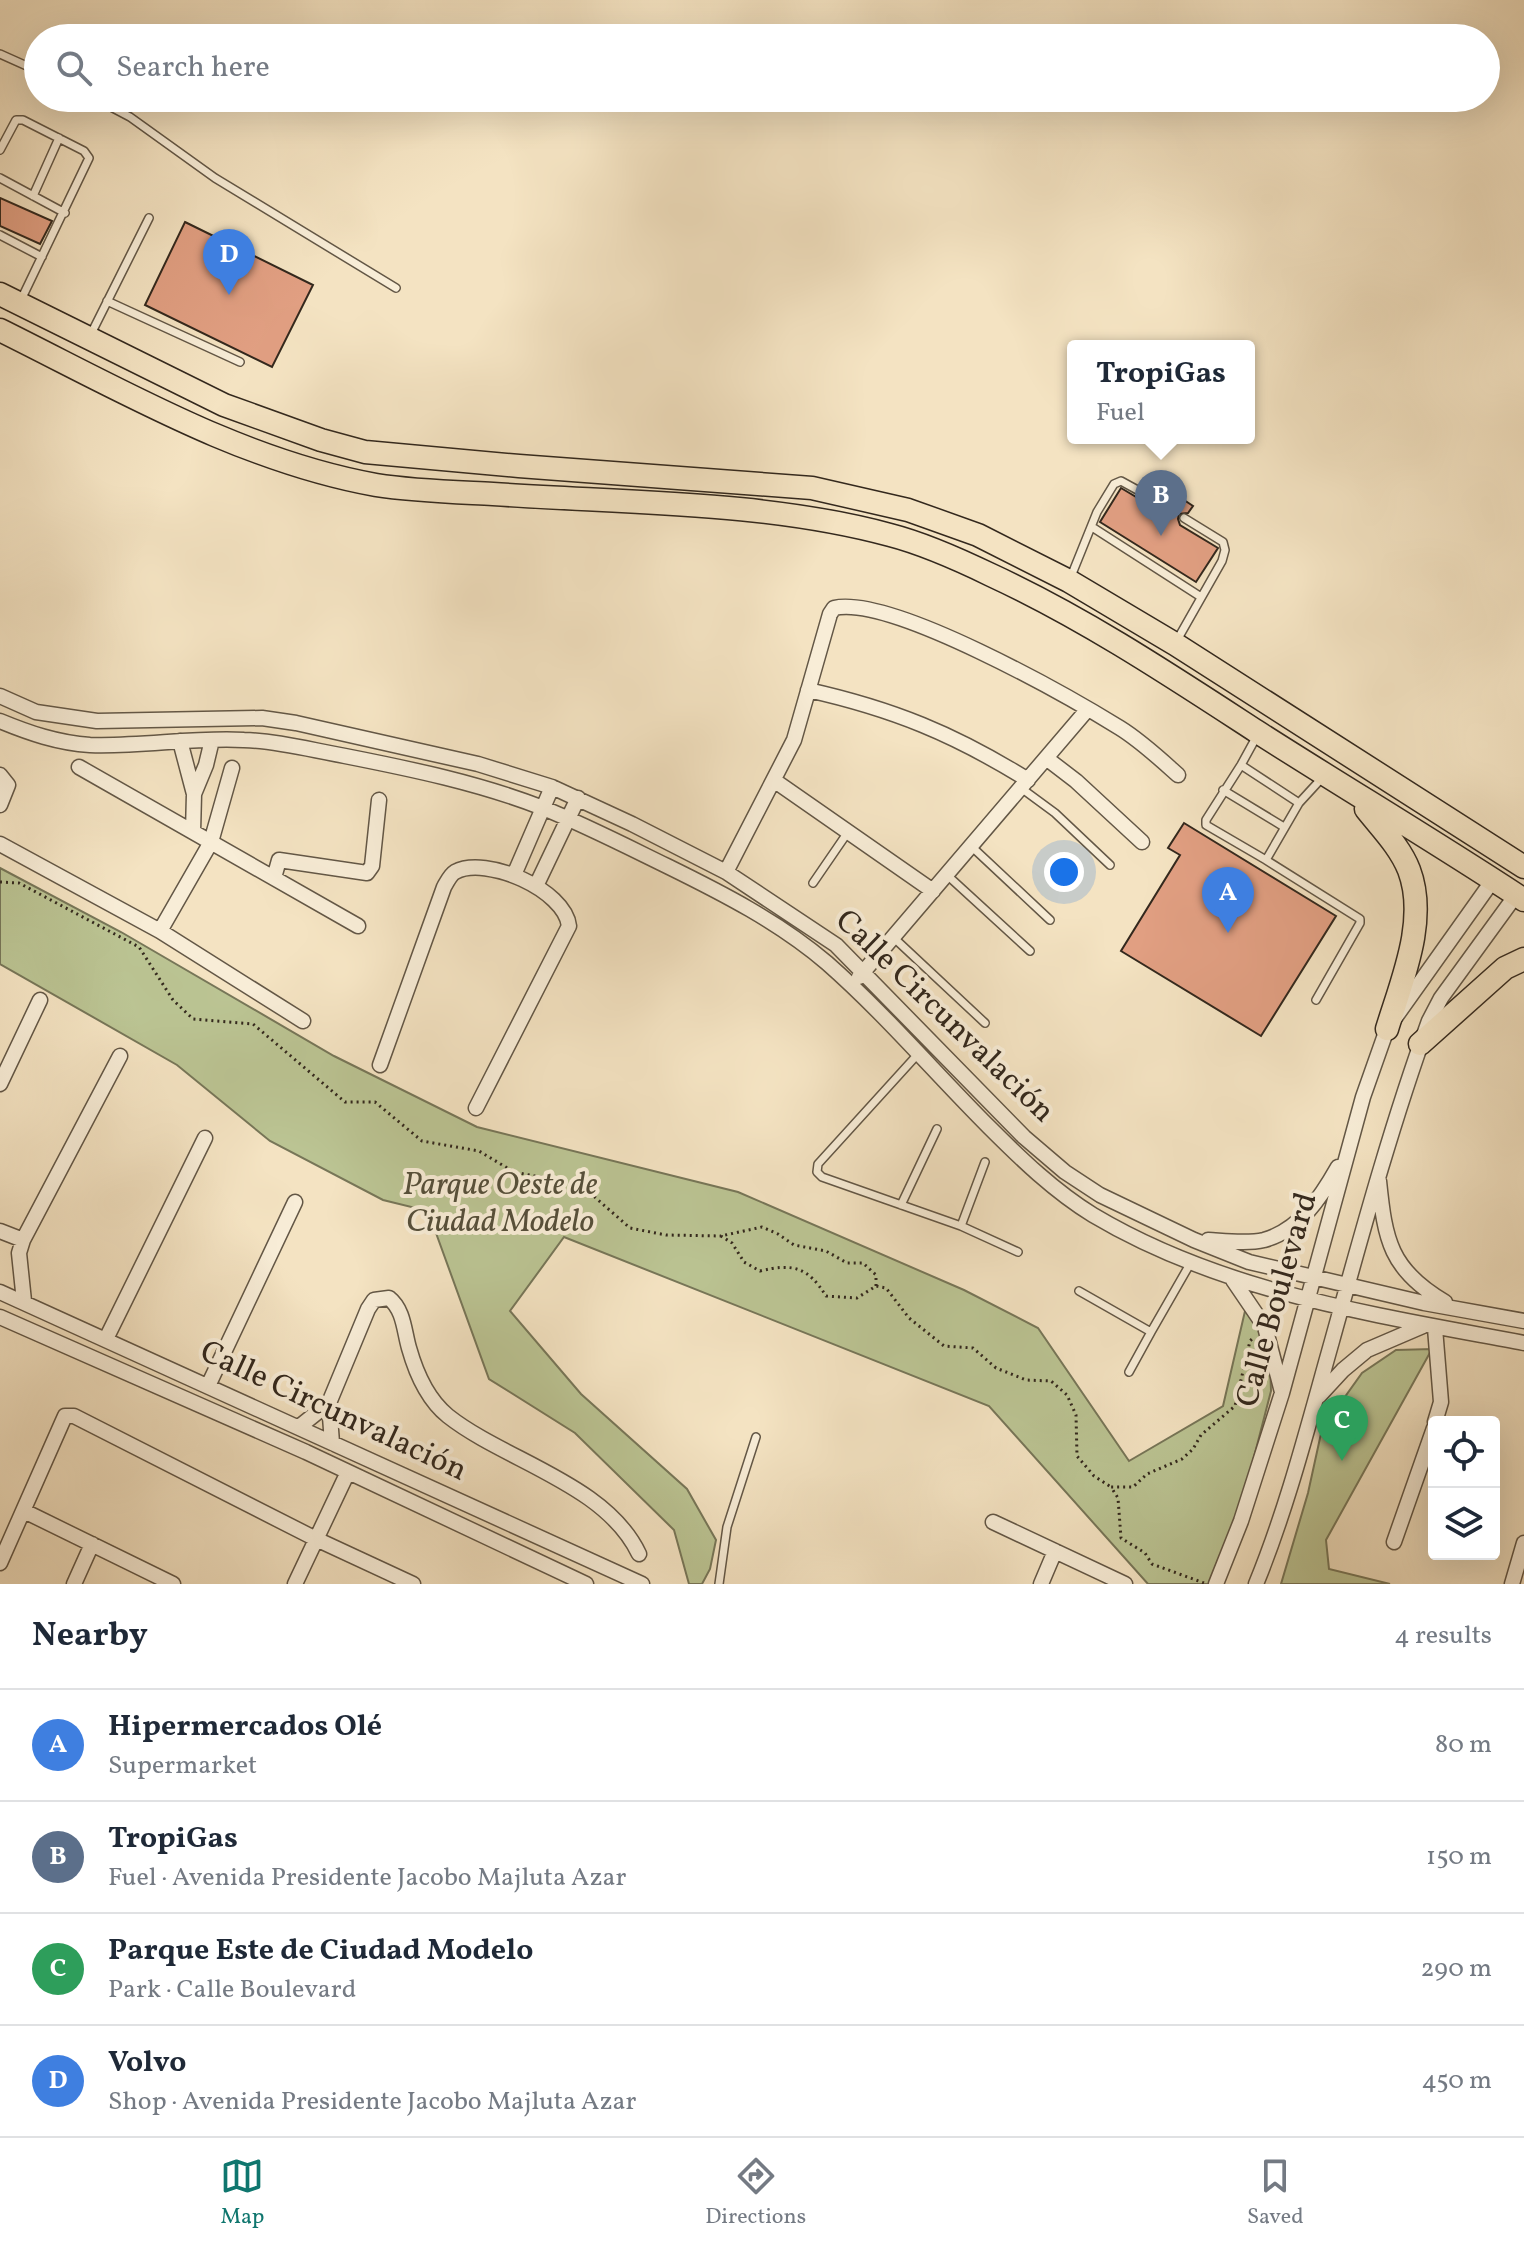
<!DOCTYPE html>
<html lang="en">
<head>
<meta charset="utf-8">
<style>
  :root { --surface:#fff; --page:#f2f2f3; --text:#1f2937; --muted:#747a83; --line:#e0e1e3; --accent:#0f766e }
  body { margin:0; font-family:Vollkorn,serif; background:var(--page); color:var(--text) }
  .controls { position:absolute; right:24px; bottom:24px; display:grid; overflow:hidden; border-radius:8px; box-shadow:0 8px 32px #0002 }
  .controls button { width:72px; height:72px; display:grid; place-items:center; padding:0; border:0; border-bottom:2px solid var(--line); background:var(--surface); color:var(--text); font:40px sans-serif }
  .you { position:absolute; left:1064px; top:872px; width:28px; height:28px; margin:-20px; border:6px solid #fff; border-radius:50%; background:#1a73e8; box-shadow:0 0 0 12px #1a73e833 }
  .badge { display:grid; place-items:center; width:52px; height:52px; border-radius:50%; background:var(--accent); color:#fff; font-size:26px; font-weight:700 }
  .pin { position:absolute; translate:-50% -66px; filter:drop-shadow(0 2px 4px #0008) }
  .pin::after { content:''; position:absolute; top:42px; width:28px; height:24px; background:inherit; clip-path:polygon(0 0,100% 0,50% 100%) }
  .popup { position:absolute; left:1067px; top:340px; width:188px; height:104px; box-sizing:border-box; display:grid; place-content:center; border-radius:8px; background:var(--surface); filter:drop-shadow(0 2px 6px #0005); font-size:26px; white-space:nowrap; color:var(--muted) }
  .popup b { font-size:30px; color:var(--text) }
  .popup::after { content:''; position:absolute; left:50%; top:100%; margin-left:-16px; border:16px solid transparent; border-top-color:var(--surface) }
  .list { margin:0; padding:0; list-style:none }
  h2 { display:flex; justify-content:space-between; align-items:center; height:104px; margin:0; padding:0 32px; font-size:34px }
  h2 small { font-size:26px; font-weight:400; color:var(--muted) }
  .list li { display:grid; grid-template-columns:52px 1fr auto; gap:24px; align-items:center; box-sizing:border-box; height:112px; padding:0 32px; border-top:2px solid var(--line) }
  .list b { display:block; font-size:30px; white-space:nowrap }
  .list p { margin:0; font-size:26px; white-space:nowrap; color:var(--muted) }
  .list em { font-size:26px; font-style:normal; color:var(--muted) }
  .icon { flex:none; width:44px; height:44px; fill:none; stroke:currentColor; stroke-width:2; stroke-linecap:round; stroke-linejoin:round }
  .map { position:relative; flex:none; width:1524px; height:1584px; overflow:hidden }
  .search { position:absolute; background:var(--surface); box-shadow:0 8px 32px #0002; left:24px; right:24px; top:24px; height:88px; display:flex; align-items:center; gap:20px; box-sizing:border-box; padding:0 28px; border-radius:44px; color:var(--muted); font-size:30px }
  .sheet { height:552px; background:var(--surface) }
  nav { display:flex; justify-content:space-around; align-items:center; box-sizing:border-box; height:112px; border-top:2px solid var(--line); background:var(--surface); font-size:22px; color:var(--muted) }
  nav a { display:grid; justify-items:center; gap:4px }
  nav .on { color:var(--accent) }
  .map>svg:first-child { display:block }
</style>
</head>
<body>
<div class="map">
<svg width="1524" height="1584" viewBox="0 0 1524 1584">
  <rect width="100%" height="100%" fill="#f4e3c2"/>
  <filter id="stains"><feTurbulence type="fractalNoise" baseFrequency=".0025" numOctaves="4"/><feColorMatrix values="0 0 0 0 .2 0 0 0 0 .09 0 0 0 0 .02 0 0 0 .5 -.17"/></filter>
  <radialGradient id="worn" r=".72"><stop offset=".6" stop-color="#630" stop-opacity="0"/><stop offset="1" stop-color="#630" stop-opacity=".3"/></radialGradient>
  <path fill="#bbc493" stroke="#777658" stroke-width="2" d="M0,868L121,932L334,1056L477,1127L738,1192L964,1290L1038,1328L1129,1461L1223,1406L1245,1311L1269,1336L1271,1391L1238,1519L1212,1584H1148L989,1406L564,1237L510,1311L581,1394L687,1489L716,1540L710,1569L702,1584H689L674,1530L575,1433L489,1379L428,1211L383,1200L270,1141L177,1065L0,964Z
    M1432,1349L1326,1540L1329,1569L1390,1584H1281L1308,1493L1322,1429L1362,1373L1396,1350Z"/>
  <path fill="#e19f82" stroke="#33281d" stroke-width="2" d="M0,198L52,221L40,244L0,226Z
    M185,222L313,285L272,367L145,305Z
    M1121,488L1158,510L1168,508L1167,499L1172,492L1193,506L1188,513L1179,514L1178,519L1180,525L1218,548L1196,582L1100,522Z
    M1184,823L1336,916L1261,1036L1121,951L1180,855L1168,848Z"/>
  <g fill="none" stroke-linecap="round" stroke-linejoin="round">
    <g stroke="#635746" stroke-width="10">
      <path id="lane" d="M0,54L38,71
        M94,98L130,117L215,178L396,288
        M0,150L16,120H23L84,151L89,158L20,302
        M0,178L65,213
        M33,196L59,138
        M0,235L42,257
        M107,301L240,362
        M91,334L149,218
        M1092,527L1201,597
        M1070,579L1097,512L1114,484L1121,481L1163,504
        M1176,642L1222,561L1225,550L1223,542L1184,518
        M1258,734L1241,765L1206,820V825L1266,860L1299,803L1322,778
        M1241,765L1299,803
        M1021,788L1055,813L1110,865
        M1223,790L1284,827
        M971,846L1050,920
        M1266,860L1360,919V923L1316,1000
        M947,875L1030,951
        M813,883L848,832
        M893,937L985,1023
        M918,1054L818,1164L817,1172L822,1177L961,1226L1018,1252
        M901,1205L937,1129
        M961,1226L985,1162
        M1079,1291L1151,1332L1190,1264
        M1129,1372L1151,1332
        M719,1584L727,1527L756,1437"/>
    </g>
    <g stroke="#635746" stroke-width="17">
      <path id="street" d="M808,690C893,709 954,734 1028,780
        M0,696L36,712L97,721L262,718L296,723L478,764L552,787L632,824L726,872L836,945L1024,1137L1065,1172L1100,1195L1194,1240L1249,1262L1424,1303L1524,1321
        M0,721C29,733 58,743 90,745C141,747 193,737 244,740C278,741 311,750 345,756C411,769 479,783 543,808C585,825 626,846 667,866C722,893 779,922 827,963C885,1014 935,1073 989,1127C1021,1159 1054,1191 1093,1215C1224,1293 1376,1315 1524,1343
        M180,741L194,794
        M1046,758L1076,781L1142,842
        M79,767L358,926
        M0,775L8,785L0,805
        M775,781L933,891
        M193,832L194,794L206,765L212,740
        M0,844L160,931L303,1021
        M726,872L794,740L830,614L834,608C891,595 1068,696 1120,728C1141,741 1159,758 1178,775
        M514,875L552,787
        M274,878L279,860L367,873L372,866L379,800
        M536,886L578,798
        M160,931L211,842L232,768
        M859,977L1087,710
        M380,1065L444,887C447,882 450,875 455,872C486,855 565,890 569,926L476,1108
        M0,1084L40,1000
        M1379,1181C1385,1240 1390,1270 1445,1302
        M0,1231L23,1240
        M1208,1240C1225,1241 1247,1244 1264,1240C1300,1230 1321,1197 1338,1167
        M1233,1280L1265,1327L1282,1392
        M0,1292L642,1584
        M24,1301L19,1253L23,1240L120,1056
        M0,1317L306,1452L586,1584
        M1435,1328L1441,1402L1435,1422
        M106,1339L205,1138
        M208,1386L295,1202
        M1319,1396L1343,1370L1367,1350L1423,1326
        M299,1427L329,1403
        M332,1443L329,1403L368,1309L374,1300L389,1298C404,1310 404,1331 409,1348C416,1373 427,1399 448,1416C505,1461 606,1484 639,1554
        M24,1511L173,1584
        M993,1522L1125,1584
        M1394,1542L1434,1428
        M0,1563L61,1425L65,1416H74L316,1539L413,1584
        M74,1584L92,1544
        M295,1584L347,1474
        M1041,1584L1055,1551
        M1216,1584L1241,1521L1282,1393L1363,1097L1387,1029L1493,880
        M1256,1584C1288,1506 1309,1422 1332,1341C1362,1233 1391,1126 1429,1021L1441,998L1516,895
        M1512,1584L1524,1543"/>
    </g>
    <g stroke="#33281d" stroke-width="25">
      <path id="primary" d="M0,294L224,405L321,440L365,452L519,466L812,488L908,510L978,535L1069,581L1175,644L1524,867
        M0,330C121,390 242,461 376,485C414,491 454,492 493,494C622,503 765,501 890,535C925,544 958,559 991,575C1084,618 1170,675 1256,731C1345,788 1436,842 1524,900
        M1366,809C1381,828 1400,847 1409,870C1428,920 1402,980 1387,1029
        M1420,1044L1505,968L1524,959"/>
    </g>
    <path stroke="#33281d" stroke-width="3" stroke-dasharray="2 4" stroke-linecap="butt" d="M0,882L19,883L139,947L173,1000L193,1019L253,1024L345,1102H375L422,1141L479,1151L514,1172L581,1185L630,1228L666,1235L721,1236
      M876,1286V1275L863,1263H847L826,1251L794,1245L778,1234L762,1227L721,1236L732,1243L744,1262L760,1271C793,1263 808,1267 826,1296L857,1298L876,1286L886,1288L909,1318L944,1346L973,1348L996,1368L1026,1380L1051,1381L1067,1395L1076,1415L1077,1456L1094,1476L1111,1487
      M1204,1583L1152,1564L1145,1553L1121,1538L1118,1498L1111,1487H1133L1147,1474L1182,1459L1193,1449L1201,1435L1235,1406L1250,1341L1253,1338"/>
    <use href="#lane" stroke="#f8edd7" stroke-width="7"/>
    <use href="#street" stroke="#f8edd7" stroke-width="14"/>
    <use href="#primary" stroke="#f4e3c2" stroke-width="22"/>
  </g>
  <g text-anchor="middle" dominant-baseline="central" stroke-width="8" stroke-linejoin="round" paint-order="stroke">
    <g font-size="32" fill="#33281d" stroke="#f8edd7">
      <text transform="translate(944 1017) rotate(44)">Calle Circunvalación</text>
      <text transform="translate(1278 1300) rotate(-74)">Calle Boulevard</text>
      <text transform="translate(333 1412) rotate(25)">Calle Circunvalación</text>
    </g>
    <g font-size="32" font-style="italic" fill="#554f3a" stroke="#f8edd7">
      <text x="500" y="1186">Parque Oeste de<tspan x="500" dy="37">Ciudad Modelo</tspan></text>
    </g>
  </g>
  <rect width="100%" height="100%" filter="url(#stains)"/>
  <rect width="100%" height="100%" fill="url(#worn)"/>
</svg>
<div class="controls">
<button><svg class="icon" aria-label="locate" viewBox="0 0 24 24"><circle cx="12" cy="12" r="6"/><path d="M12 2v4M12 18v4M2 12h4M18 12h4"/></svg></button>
<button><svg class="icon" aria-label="layers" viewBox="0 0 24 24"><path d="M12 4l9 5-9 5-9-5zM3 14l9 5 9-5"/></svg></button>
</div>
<div class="you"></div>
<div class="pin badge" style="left:1228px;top:933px;background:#3f7fe0">A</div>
<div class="pin badge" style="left:1161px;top:536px;background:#5c6f8a">B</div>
<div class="popup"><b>TropiGas</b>Fuel</div>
<div class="pin badge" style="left:1342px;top:1461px;background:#2e9e5b">C</div>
<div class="pin badge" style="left:229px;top:295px;background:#3f7fe0">D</div>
<div class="search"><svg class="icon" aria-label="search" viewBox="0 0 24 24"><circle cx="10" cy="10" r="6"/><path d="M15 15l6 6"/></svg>Search here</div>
</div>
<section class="sheet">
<h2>Nearby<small>4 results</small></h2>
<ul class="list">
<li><span class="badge" style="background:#3f7fe0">A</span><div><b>Hipermercados Olé</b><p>Supermarket</p></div><em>80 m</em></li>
<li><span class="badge" style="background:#5c6f8a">B</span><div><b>TropiGas</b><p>Fuel · Avenida Presidente Jacobo Majluta Azar</p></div><em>150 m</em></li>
<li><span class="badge" style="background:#2e9e5b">C</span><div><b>Parque Este de Ciudad Modelo</b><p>Park · Calle Boulevard</p></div><em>290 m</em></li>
<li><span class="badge" style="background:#3f7fe0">D</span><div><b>Volvo</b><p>Shop · Avenida Presidente Jacobo Majluta Azar</p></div><em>450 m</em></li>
</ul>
</section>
<nav>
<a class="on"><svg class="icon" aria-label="map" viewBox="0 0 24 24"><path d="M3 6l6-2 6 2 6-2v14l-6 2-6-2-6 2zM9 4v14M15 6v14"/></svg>Map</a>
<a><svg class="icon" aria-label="directions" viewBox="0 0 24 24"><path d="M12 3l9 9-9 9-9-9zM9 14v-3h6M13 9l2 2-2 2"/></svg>Directions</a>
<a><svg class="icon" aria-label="saved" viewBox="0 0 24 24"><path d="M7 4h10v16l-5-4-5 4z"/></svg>Saved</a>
</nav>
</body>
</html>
